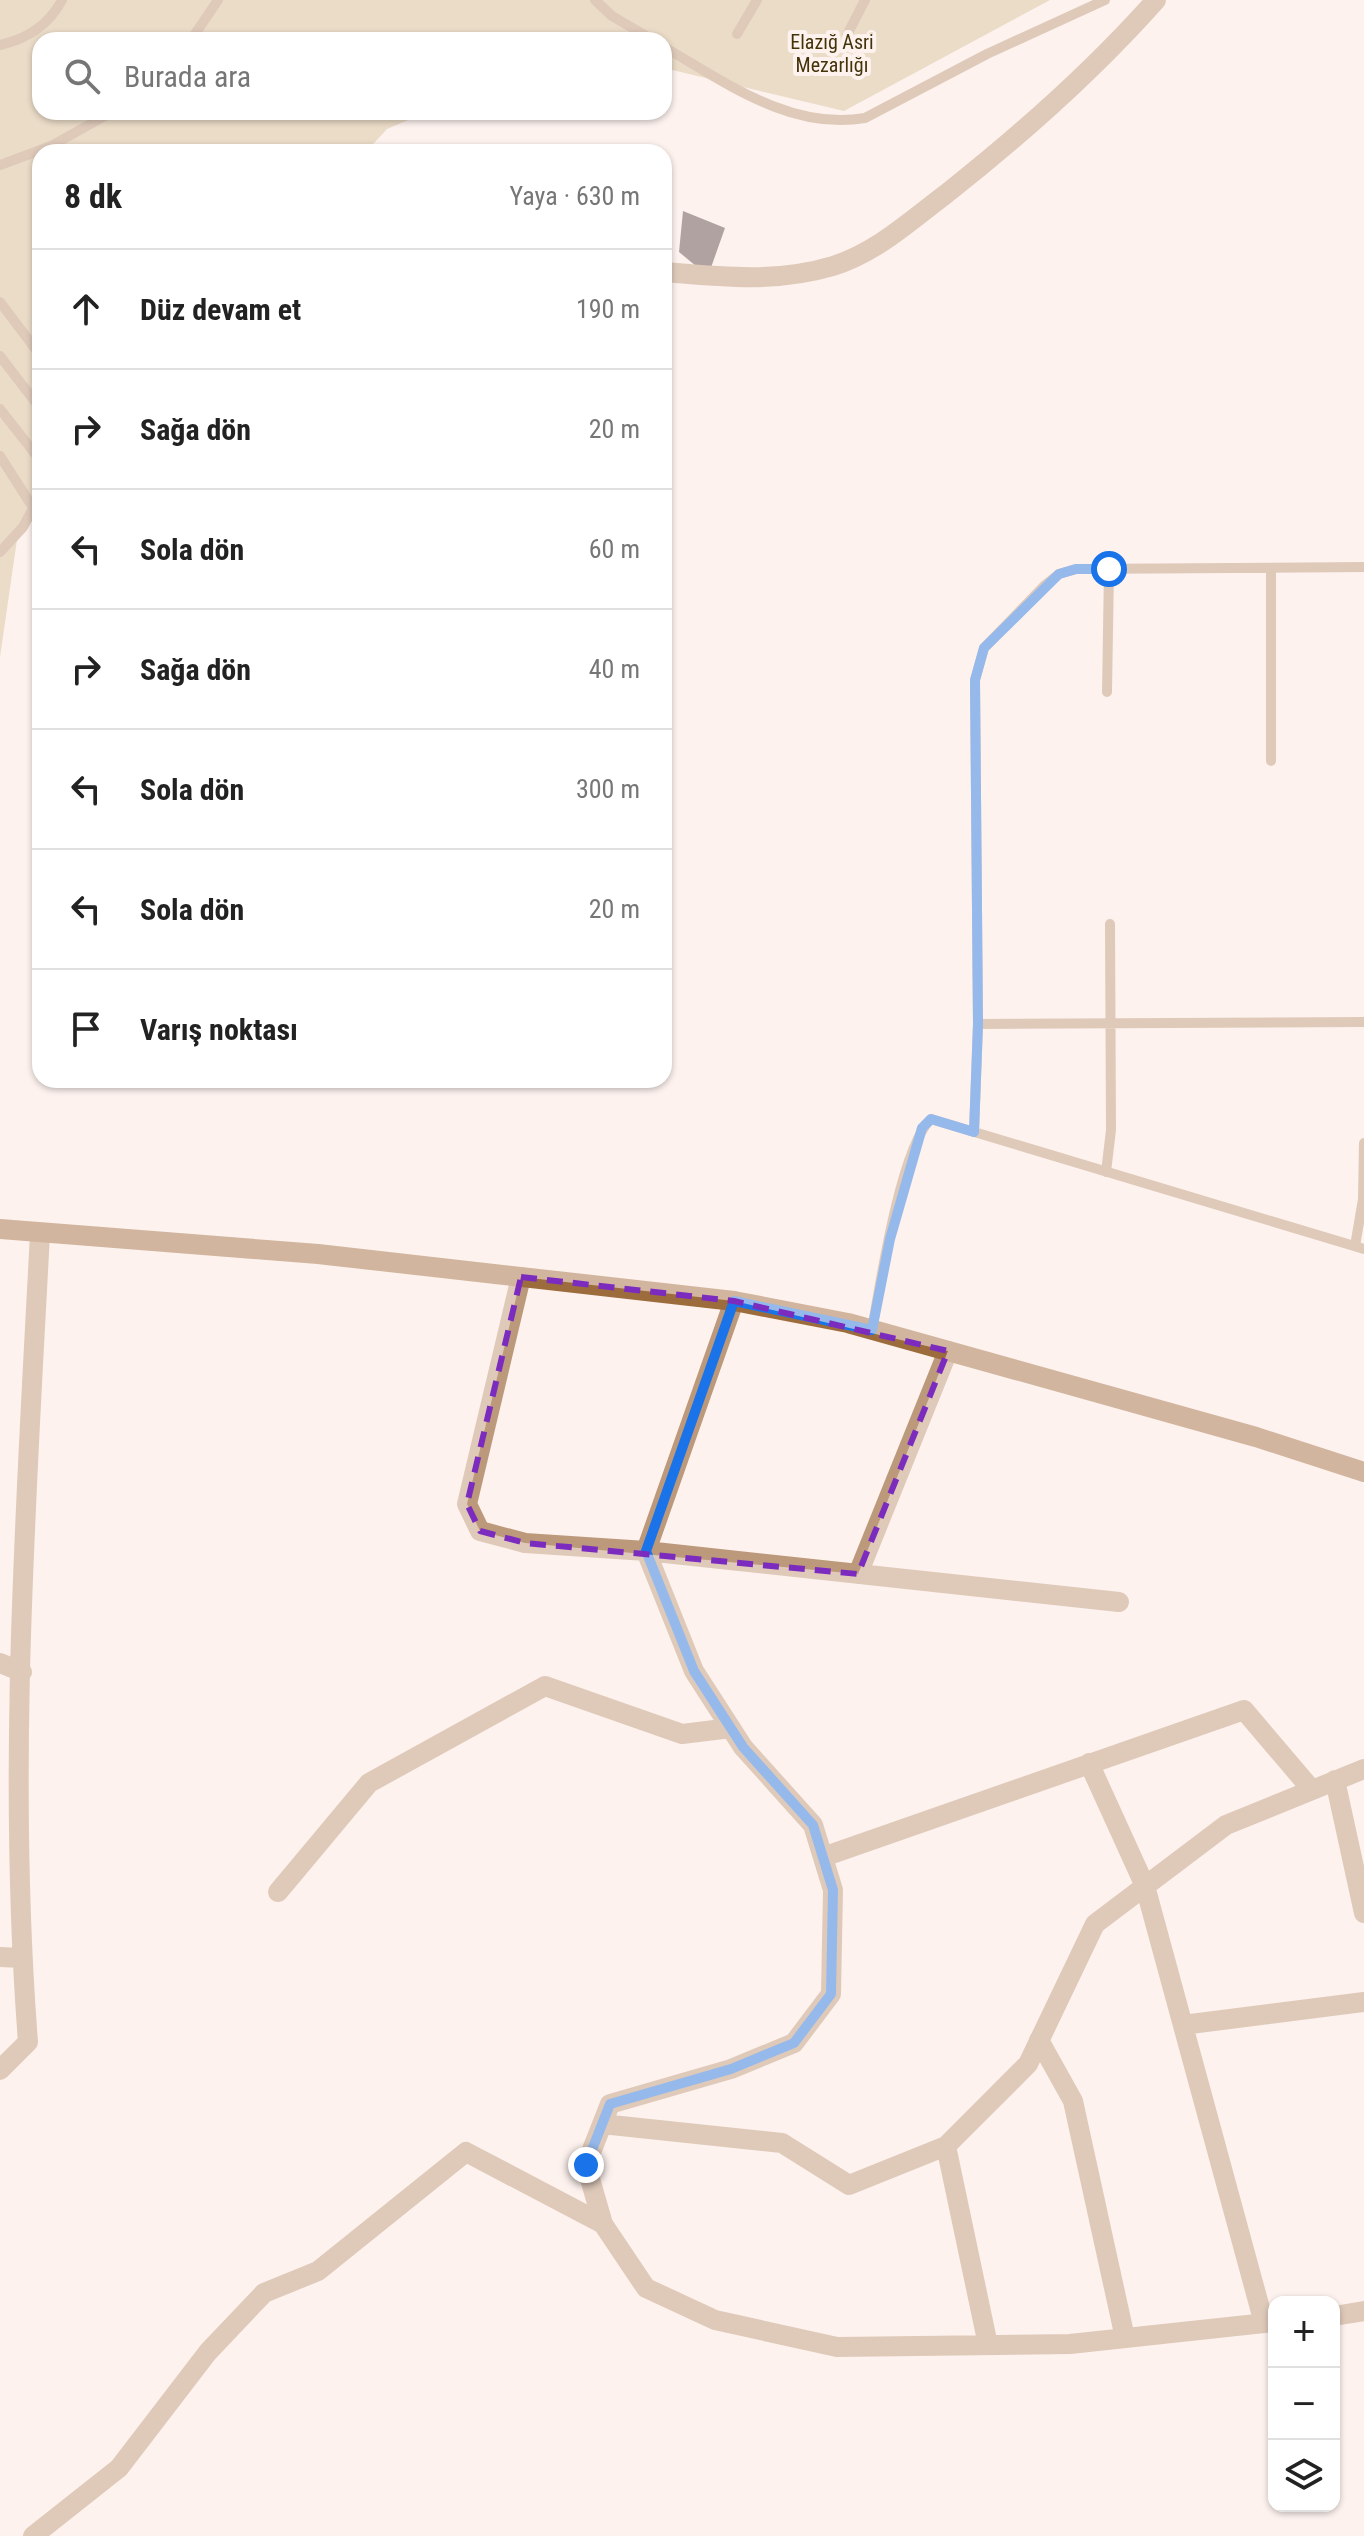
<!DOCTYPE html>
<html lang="tr">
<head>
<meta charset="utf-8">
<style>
  :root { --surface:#fff; --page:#f2f2f2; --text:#222; --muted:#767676; --line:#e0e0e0 }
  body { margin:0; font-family:"Roboto Condensed",sans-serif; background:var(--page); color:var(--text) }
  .controls { position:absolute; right:24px; bottom:24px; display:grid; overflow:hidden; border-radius:16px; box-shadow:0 2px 6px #0004 }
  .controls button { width:72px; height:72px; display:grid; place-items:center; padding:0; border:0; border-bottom:2px solid var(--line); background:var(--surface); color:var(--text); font:40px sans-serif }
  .stop { position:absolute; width:24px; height:24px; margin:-18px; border:6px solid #1a73e8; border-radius:50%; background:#fff }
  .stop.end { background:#1a73e8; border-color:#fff; box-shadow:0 2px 8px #0008 }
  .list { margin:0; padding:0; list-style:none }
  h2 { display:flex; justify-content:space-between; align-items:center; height:104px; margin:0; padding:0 32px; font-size:34px }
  h2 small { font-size:26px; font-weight:400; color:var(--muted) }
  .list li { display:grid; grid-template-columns:52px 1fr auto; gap:24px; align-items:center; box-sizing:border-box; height:120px; padding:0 32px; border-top:2px solid var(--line) }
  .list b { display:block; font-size:30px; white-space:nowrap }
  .list em { font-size:26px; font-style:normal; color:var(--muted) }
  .icon { flex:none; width:44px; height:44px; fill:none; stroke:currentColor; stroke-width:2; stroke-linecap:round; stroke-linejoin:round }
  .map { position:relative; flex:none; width:1364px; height:2536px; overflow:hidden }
  .search { position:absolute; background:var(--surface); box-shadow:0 2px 6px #0004; left:32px; top:32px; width:640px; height:88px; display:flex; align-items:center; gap:20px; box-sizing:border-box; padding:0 28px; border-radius:24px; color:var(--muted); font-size:30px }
  .panel { position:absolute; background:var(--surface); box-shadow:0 2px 6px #0004; left:32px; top:144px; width:640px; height:944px; border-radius:24px }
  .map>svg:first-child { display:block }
</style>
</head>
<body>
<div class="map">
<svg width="1364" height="2536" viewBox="0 0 1364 2536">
  <rect width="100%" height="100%" fill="#fdf2ee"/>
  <path fill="#d4c19a" d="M0,0H1050L844,111L664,68V40H40V112H427L387,129L366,152H40V512L19,526L0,657Z"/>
  <path fill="#524241" d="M683,211L725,228L708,276L679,252Z"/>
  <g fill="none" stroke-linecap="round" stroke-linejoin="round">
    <path stroke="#bb997a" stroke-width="10" d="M595,0L612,16L653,40
      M737,34L757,0
      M847,35L865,0
      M191,40L218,0
      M0,45C27,39 49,25 62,0
      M664,47C725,82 791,131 865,118L987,54L1105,0
      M0,165L51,146L112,112
      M0,302L40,355
      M0,356L40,408
      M0,409L40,460
      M0,456L32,506
      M0,552L23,527L40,495
      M1107,692L1109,569
      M1271,761V568
      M978,1024L1364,1022
      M974,1132L978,1024L975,680L984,648L1044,586L1059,574L1076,569L1364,567
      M1106,1172L1111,1130L1110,924
      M1355,1246L1363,1199L1364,1143
      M872,1330C880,1284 901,1147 931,1119L1364,1249"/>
    <path stroke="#bb997a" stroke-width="20" d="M664,272C722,277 776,283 833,266C877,252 910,221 946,194C1022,134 1092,72 1156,0
      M521,1277L467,1504L480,1531L525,1543L646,1551L1119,1602
      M734,1301L646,1551L694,1671L743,1747L813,1825L833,1890L831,1994L794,2043L731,2069L610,2104L586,2165L603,2224L646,2288L715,2320L837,2347L1070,2344L1274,2322
      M858,1574L948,1351
      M0,1663L22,1672
      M1089,1763L1145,1886L1264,2323
      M1335,1780L1364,1913
      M823,1857L1244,1710L1312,1790
      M278,1892L369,1783L545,1686L682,1734L731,1728
      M0,1957L21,1958
      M1183,2025L1364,2002
      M1039,2040L1073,2101L1125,2338
      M0,2070L28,2042C7,1774 26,1502 40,1234
      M602,2124L782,2143L849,2185L946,2146L1028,2064L1095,1924L1226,1825L1364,1769
      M946,2146L988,2345
      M1334,2316L1364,2311
      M33,2536L119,2468L208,2352L264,2293L318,2271L466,2152L603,2224"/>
    <path stroke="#9d6c3c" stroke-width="20" d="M0,1229L318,1254L734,1301L848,1323L1256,1437L1364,1472"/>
  </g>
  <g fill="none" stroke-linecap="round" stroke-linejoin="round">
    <path stroke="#1a73e8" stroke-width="10" d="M586,2165L610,2104L731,2069L794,2043L831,1994L833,1890L813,1825L743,1747L694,1671L646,1551L734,1301L872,1330L890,1239L922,1128L931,1119L974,1132L978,1024L975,680L984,648L1059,574L1076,569H1109"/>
  </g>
  <path d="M0 0H1364V2536H0ZM521,1277L734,1301L948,1351L858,1574L525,1543L480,1531L467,1504Z" fill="#fdf2ee" fill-opacity=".55" fill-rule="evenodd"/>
  <path fill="none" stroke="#7b2cbf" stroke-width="6" stroke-dasharray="16 10" stroke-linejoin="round" d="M521,1277L734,1301L948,1351L858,1574L525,1543L480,1531L467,1504Z"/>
  <g text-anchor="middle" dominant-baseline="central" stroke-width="8" stroke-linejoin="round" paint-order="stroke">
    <g font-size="20" fill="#443309" stroke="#fdf2ee">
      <text x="832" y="42">Elazığ Asri<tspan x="832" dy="23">Mezarlığı</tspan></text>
    </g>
  </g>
</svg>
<div class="controls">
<button>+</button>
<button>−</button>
<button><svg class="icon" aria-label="layers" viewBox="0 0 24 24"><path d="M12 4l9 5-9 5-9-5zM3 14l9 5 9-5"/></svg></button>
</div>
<div class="stop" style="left:1109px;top:569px"></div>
<div class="stop end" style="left:586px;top:2165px"></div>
<div class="search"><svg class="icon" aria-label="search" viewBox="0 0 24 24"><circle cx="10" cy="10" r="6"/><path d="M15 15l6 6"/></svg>Burada ara</div>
<section class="panel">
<h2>8 dk<small>Yaya · 630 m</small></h2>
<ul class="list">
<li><svg class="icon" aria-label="ahead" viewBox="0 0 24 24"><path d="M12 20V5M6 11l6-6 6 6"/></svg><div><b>Düz devam et</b></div><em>190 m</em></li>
<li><svg class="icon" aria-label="right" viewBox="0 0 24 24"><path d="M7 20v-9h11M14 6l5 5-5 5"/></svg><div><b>Sağa dön</b></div><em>20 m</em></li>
<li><svg class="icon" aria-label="left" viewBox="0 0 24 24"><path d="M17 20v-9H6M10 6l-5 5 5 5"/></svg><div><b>Sola dön</b></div><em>60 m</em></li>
<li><svg class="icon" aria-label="right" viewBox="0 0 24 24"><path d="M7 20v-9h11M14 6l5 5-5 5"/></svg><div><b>Sağa dön</b></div><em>40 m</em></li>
<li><svg class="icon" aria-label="left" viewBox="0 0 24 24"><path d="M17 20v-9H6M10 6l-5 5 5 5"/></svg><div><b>Sola dön</b></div><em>300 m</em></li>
<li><svg class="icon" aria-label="left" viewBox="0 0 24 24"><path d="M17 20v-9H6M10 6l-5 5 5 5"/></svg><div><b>Sola dön</b></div><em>20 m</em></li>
<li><svg class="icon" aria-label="arrive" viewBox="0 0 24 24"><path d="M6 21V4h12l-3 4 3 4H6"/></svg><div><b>Varış noktası</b></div></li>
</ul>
</section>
</div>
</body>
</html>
